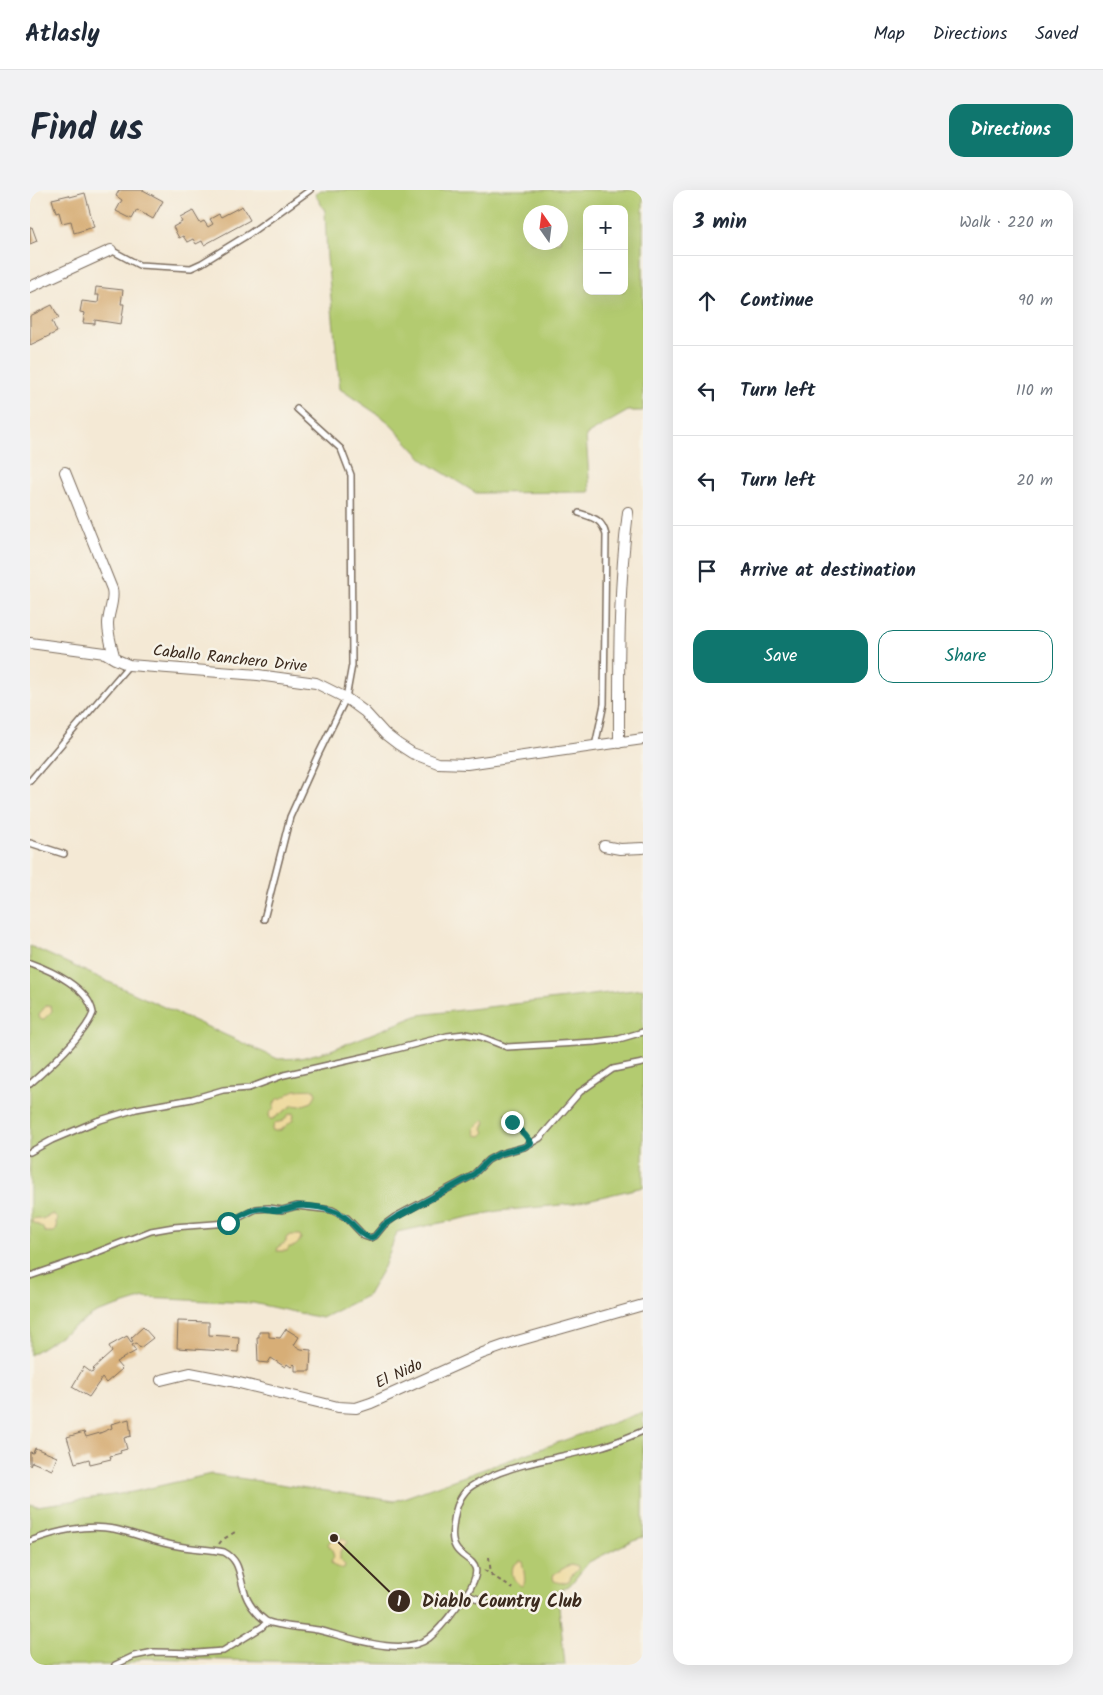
<!DOCTYPE html>
<html lang="en">
<head>
<meta charset="utf-8">
<style>
  :root { --surface:#fff; --page:#f2f2f3; --text:#1f2937; --muted:#747a83; --line:#e0e1e3; --accent:#0f766e }
  body { margin:0; font-family:Kalam,sans-serif; background:var(--page); color:var(--text) }
  .controls { position:absolute; right:15px; top:15px; display:grid; overflow:hidden; border-radius:10px; box-shadow:0 5px 20px #0002 }
  .controls button { width:45px; height:45px; display:grid; place-items:center; padding:0; border:0; border-bottom:1px solid var(--line); background:var(--surface); color:var(--text); font:25px sans-serif }
  .compass { position:absolute; left:493px; top:15px; width:45px; height:45px; border-radius:50%; background:var(--surface); box-shadow:0 5px 20px #0002; rotate:346deg }
  .stop { position:absolute; width:15px; height:15px; margin:-11px; border:4px solid #0f766e; border-radius:50%; background:#fff }
  .stop.end { background:#0f766e; border-color:#fff; box-shadow:0 1px 5px #0008 }
  .list { margin:0; padding:0; list-style:none }
  h2 { display:flex; justify-content:space-between; align-items:center; height:65px; margin:0; padding:0 20px; font-size:21px }
  h2 small { font-size:16px; font-weight:400; color:var(--muted) }
  .list li { display:grid; grid-template-columns:32px 1fr auto; gap:15px; align-items:center; box-sizing:border-box; height:90px; padding:0 20px; border-top:1px solid var(--line) }
  .list b { display:block; font-size:19px; white-space:nowrap }
  .list em { font-size:16px; font-style:normal; color:var(--muted) }
  .actions { display:flex; gap:10px; padding:15px 20px }
  .actions a { flex:1; padding:11px 0; border:1px solid var(--accent); border-radius:15px; text-align:center; font-size:18px; color:var(--accent) }
  .actions .main { background:var(--accent); color:#fff }
  .icon { flex:none; width:28px; height:28px; fill:none; stroke:currentColor; stroke-width:2; stroke-linecap:round; stroke-linejoin:round }
  .map { position:relative; flex:none; width:613px; height:1475px; overflow:hidden; border-radius:15px }
  header { display:flex; align-items:center; gap:30px; box-sizing:border-box; height:70px; padding:0 25px; background:var(--surface); border-bottom:1px solid var(--line) }
  header strong { font-size:24px }
  nav { display:flex; gap:28px; margin-inline-start:auto; font-size:18px }
  .intro { display:flex; align-items:center; justify-content:space-between; box-sizing:border-box; height:120px; padding:0 30px }
  h1 { margin:0; font-size:35px }
  .button { padding:12px 22px; border-radius:15px; background:var(--accent); color:#fff; font-size:18px; font-weight:700 }
  main { display:flex; gap:30px; padding:0 30px }
  aside { flex:1; background:var(--surface); border-radius:15px; box-shadow:0 5px 20px #0002 }
  .map>svg:first-child { display:block }
</style>
</head>
<body>
<header>
<strong>Atlasly</strong>
<nav><a>Map</a><a>Directions</a><a>Saved</a></nav>
</header>
<div class="intro"><h1>Find us</h1><a class="button">Directions</a></div>
<main>
<div class="map">
<svg width="613" height="1475" viewBox="0 0 613 1475">
  <rect width="100%" height="100%" fill="#f7f3e8"/>
  <filter id="ink" filterUnits="userSpaceOnUse"><feTurbulence type="fractalNoise" baseFrequency=".02" numOctaves="2"/><feDisplacementMap in="SourceGraphic" scale="10" xChannelSelector="R" yChannelSelector="G"/><feConvolveMatrix kernelMatrix="1 2 1 2 8 2 1 2 1" color-interpolation-filters="sRGB"/></filter>
  <filter id="wash" filterUnits="userSpaceOnUse"><feTurbulence type="fractalNoise" baseFrequency=".0096" numOctaves="4" result="noise"/><feDisplacementMap in="SourceGraphic" scale="20" xChannelSelector="R" yChannelSelector="G"/><feGaussianBlur stdDeviation="1.12" result="paint"/><feColorMatrix in="noise" values="0 0 0 0 0 0 0 0 0 0 0 0 0 0 0 0 0 1.4 0 .05"/><feComposite in="paint" operator="in"/></filter>
  <g filter="url(#wash)">
    <rect width="100%" height="100%" fill="#f4e9d5"/>
    <path fill="#b3cb70" stroke="#777a47" fill-rule="evenodd" d="M291,0H613V221H598L556,245L560,302L446,303L396,272L356,230L310,199L297,68L295,21L285,4ZM557,19H594V101H557ZM500,22H530V52H500Z
      M0,756L248,869L271,868L301,860L389,825L613,799V997L541,1014L468,1021L367,1042L354,1077L338,1105L292,1128L223,1113L114,1108L66,1123L0,1165Z
      M613,1222V1347L603,1350L559,1372L540,1395L519,1407L529,1417L535,1475H407L112,1468L96,1475H0V1314L7,1316L103,1302L181,1284L365,1311Z"/>
    <path fill="#eeda9e" stroke="#94825e" d="M19,815L21,816L22,821L14,829H10L9,824L16,816Z
      M284,899L286,904L282,912L270,916L263,915L243,929H240L239,924L244,918V914L247,909C255,909 258,902 266,900C272,899 278,900 284,899Z
      M264,923L263,930L251,940L245,941L242,940L245,933L253,931L259,924Z
      M454,929L456,932L453,939L455,942L451,946L446,945L445,938Z
      M23,1024L28,1029L26,1032L27,1039L24,1042H15L12,1037L2,1032V1029L8,1028L12,1029Z
      M260,1045H270L271,1048C268,1054 266,1057 259,1057L257,1061H247L248,1057L256,1052V1048Z
      M308,1348L314,1349L317,1352L310,1361V1370L315,1375L314,1379H311L302,1375L301,1372L304,1367L302,1360L298,1354L301,1350Z
      M490,1370L492,1371C493,1376 496,1390 494,1394L491,1396C483,1390 481,1385 483,1376Z
      M541,1374L548,1376V1379L541,1386L539,1391L531,1393L524,1391L523,1387L524,1384Z"/>
    <g id="blocks">
      <path fill="#d7ae77" d="M89,0H113L133,11L123,29L107,20L102,29L86,21L92,10L86,6Z
        M55,3L64,37L44,43L41,31L32,33L29,22L26,23L22,9L39,5L40,7Z
        M212,16L220,30L174,55L172,51L166,54L163,49L157,52L153,46L149,48L143,37L152,32L150,28L163,21L170,33L174,31L178,37L183,34L180,29L189,24L191,27Z
        M2,37L7,51L0,54V38Z
        M66,97L93,100L91,114H94L91,134L65,130V134L53,133L55,123L50,122L52,111L68,113L69,105H65Z
        M22,115L29,128L22,131L27,142L0,155V126Z
        M148,1131L179,1132V1145L209,1147L208,1162L147,1158Z
        M113,1137L123,1148L110,1158L106,1153L102,1155L106,1161L86,1172L92,1179L76,1193L72,1188L59,1207L42,1197L54,1177L62,1183L64,1180L63,1179L82,1162L79,1156L97,1146L101,1152L103,1151L101,1148Z
        M256,1139L269,1147L264,1155L271,1159L281,1160L280,1181H265V1175L264,1174L261,1177L257,1174L255,1177L241,1168L238,1173L228,1172L227,1147H229V1142H239V1147L250,1148Z
        M99,1229L101,1246L94,1248L97,1259L90,1261L91,1263L80,1266L81,1269L60,1274L59,1269L45,1273L37,1247L54,1242L56,1247L70,1243L82,1238L81,1234Z
        M5,1258L27,1267L22,1280L2,1272L0,1276V1262L3,1263Z"/>
    </g>
  </g>
  <g filter="url(#ink)">
    <use href="#blocks" fill-opacity="0" stroke="#7c6d5e" stroke-width="1"/>
    <g fill="none" stroke-linecap="round" stroke-linejoin="round">
      <g stroke="#7c6d5e" stroke-width="8">
        <path id="lane" d="M81,60L109,75L161,78L172,73L219,44L280,0
          M549,323C564,328 572,329 576,345L574,514L565,556
          M0,591L99,475
          M0,653L34,664
          M234,729L260,627L288,565L316,508L322,475L321,285L311,259L267,219
          M0,773C22,781 59,798 63,823C55,845 18,878 0,894
          M0,962L22,950L67,931L106,919L162,909L193,900L219,898L254,885L347,864L417,846L435,844L451,847L477,857L565,852L589,849L613,842
          M0,1086L55,1067L121,1041L144,1037L198,1033L226,1019L239,1018L252,1020L267,1016L302,1020L317,1028L334,1046L340,1048L345,1046L354,1035L365,1027L442,986L458,970L469,964L494,957L510,948L550,902L583,879L613,873
          M0,1351C27,1341 55,1334 84,1339C105,1343 126,1353 148,1356C163,1359 179,1359 194,1362C210,1370 209,1385 214,1400C217,1412 226,1424 236,1431C245,1436 276,1438 288,1440C318,1447 373,1468 399,1448C414,1436 424,1419 436,1405
          M455,1411L436,1405C466,1359 417,1379 423,1338C424,1327 427,1311 435,1302C440,1295 449,1292 457,1288C493,1271 532,1268 570,1257C585,1253 599,1247 613,1241
          M85,1475L104,1466L124,1462L167,1463L193,1461L232,1437L237,1432"/>
      </g>
      <g stroke="#7c6d5e" stroke-width="12">
        <path id="street" d="M0,97L81,60
          M35,282L82,399C85,411 78,422 78,434C78,446 82,458 85,469
          M0,453L75,463L85,469L99,475L228,485L286,493L316,508L335,522L355,544L368,554L382,563L408,573L437,574L613,549
          M589,553C589,476 588,399 598,322
          M574,656L590,659L613,658
          M131,1190L160,1183L201,1191L308,1217L326,1218L341,1213L453,1163L487,1151L613,1115"/>
      </g>
      <path stroke="#7c6d5e" stroke-width="2" stroke-dasharray="4 4" stroke-linecap="butt" d="M472,927L486,936L497,947
        M189,1354L192,1350L205,1342
        M459,1367L461,1384
        M454,1380L483,1399
        M395,1405L424,1406"/>
      <use href="#lane" stroke="#fff" stroke-width="5"/>
      <use href="#street" stroke="#fff" stroke-width="10"/>
    </g>
  </g>
  <g fill="none" stroke-linecap="round" stroke-linejoin="round" filter="url(#ink)">
    <path stroke="#0f766e" stroke-width="6" d="M198,1033C206,1028 216,1022 226,1019C234,1017 241,1021 249,1020C255,1020 261,1017 268,1016C281,1015 298,1018 310,1024C322,1030 327,1043 340,1048L345,1046L354,1035L365,1028L442,986L458,970L469,964L494,957L501,953L495,945L482,932"/>
  </g>
  <g text-anchor="middle" dominant-baseline="central" stroke-width="5" stroke-linejoin="round" paint-order="stroke">
    <g font-size="16" fill="#3b2a1e" stroke="#f7f3e8">
      <text transform="translate(200 469) rotate(6)">Caballo Ranchero Drive</text>
      <text transform="translate(369 1184) rotate(-24)">El Nido</text>
    </g>
  </g>
  <path fill="none" stroke="#3b2a1e" stroke-width="2" d="M304 1348L369 1411"/>
  <g fill="#3b2a1e" stroke="#f7f3e8" stroke-width="2">
    <circle cx="304" cy="1348" r="5"/>
    <circle cx="369" cy="1411" r="12"/>
  </g>
  <g font-size="15" text-anchor="middle" font-weight="bold" fill="#fff">
    <text x="369" y="1416">1</text>
  </g>
  <g font-size="18" text-anchor="middle" font-weight="bold" fill="#3b2a1e" stroke="#f7f3e8" stroke-width="5" stroke-linejoin="round" paint-order="stroke">
    <text x="472" y="1417">Diablo Country Club</text>
  </g>
</svg>
<div class="controls">
<button>+</button>
<button>−</button>
</div>
<svg class="compass" viewBox="-18 -18 36 36"><path d="M0-13l5 13h-10z" fill="#e53935"/><path d="M0 13l5-13h-10z" fill="#747a83"/></svg>
<div class="stop" style="left:198px;top:1033px"></div>
<div class="stop end" style="left:482px;top:932px"></div>
</div>
<aside>
<h2>3 min<small>Walk · 220 m</small></h2>
<ul class="list">
<li><svg class="icon" aria-label="ahead" viewBox="0 0 24 24"><path d="M12 20V5M6 11l6-6 6 6"/></svg><div><b>Continue</b></div><em>90 m</em></li>
<li><svg class="icon" aria-label="left" viewBox="0 0 24 24"><path d="M17 20v-9H6M10 6l-5 5 5 5"/></svg><div><b>Turn left</b></div><em>110 m</em></li>
<li><svg class="icon" aria-label="left" viewBox="0 0 24 24"><path d="M17 20v-9H6M10 6l-5 5 5 5"/></svg><div><b>Turn left</b></div><em>20 m</em></li>
<li><svg class="icon" aria-label="arrive" viewBox="0 0 24 24"><path d="M6 21V4h12l-3 4 3 4H6"/></svg><div><b>Arrive at destination</b></div></li>
</ul>
<div class="actions"><a class="main">Save</a><a>Share</a></div>
</aside>
</main>
</body>
</html>
